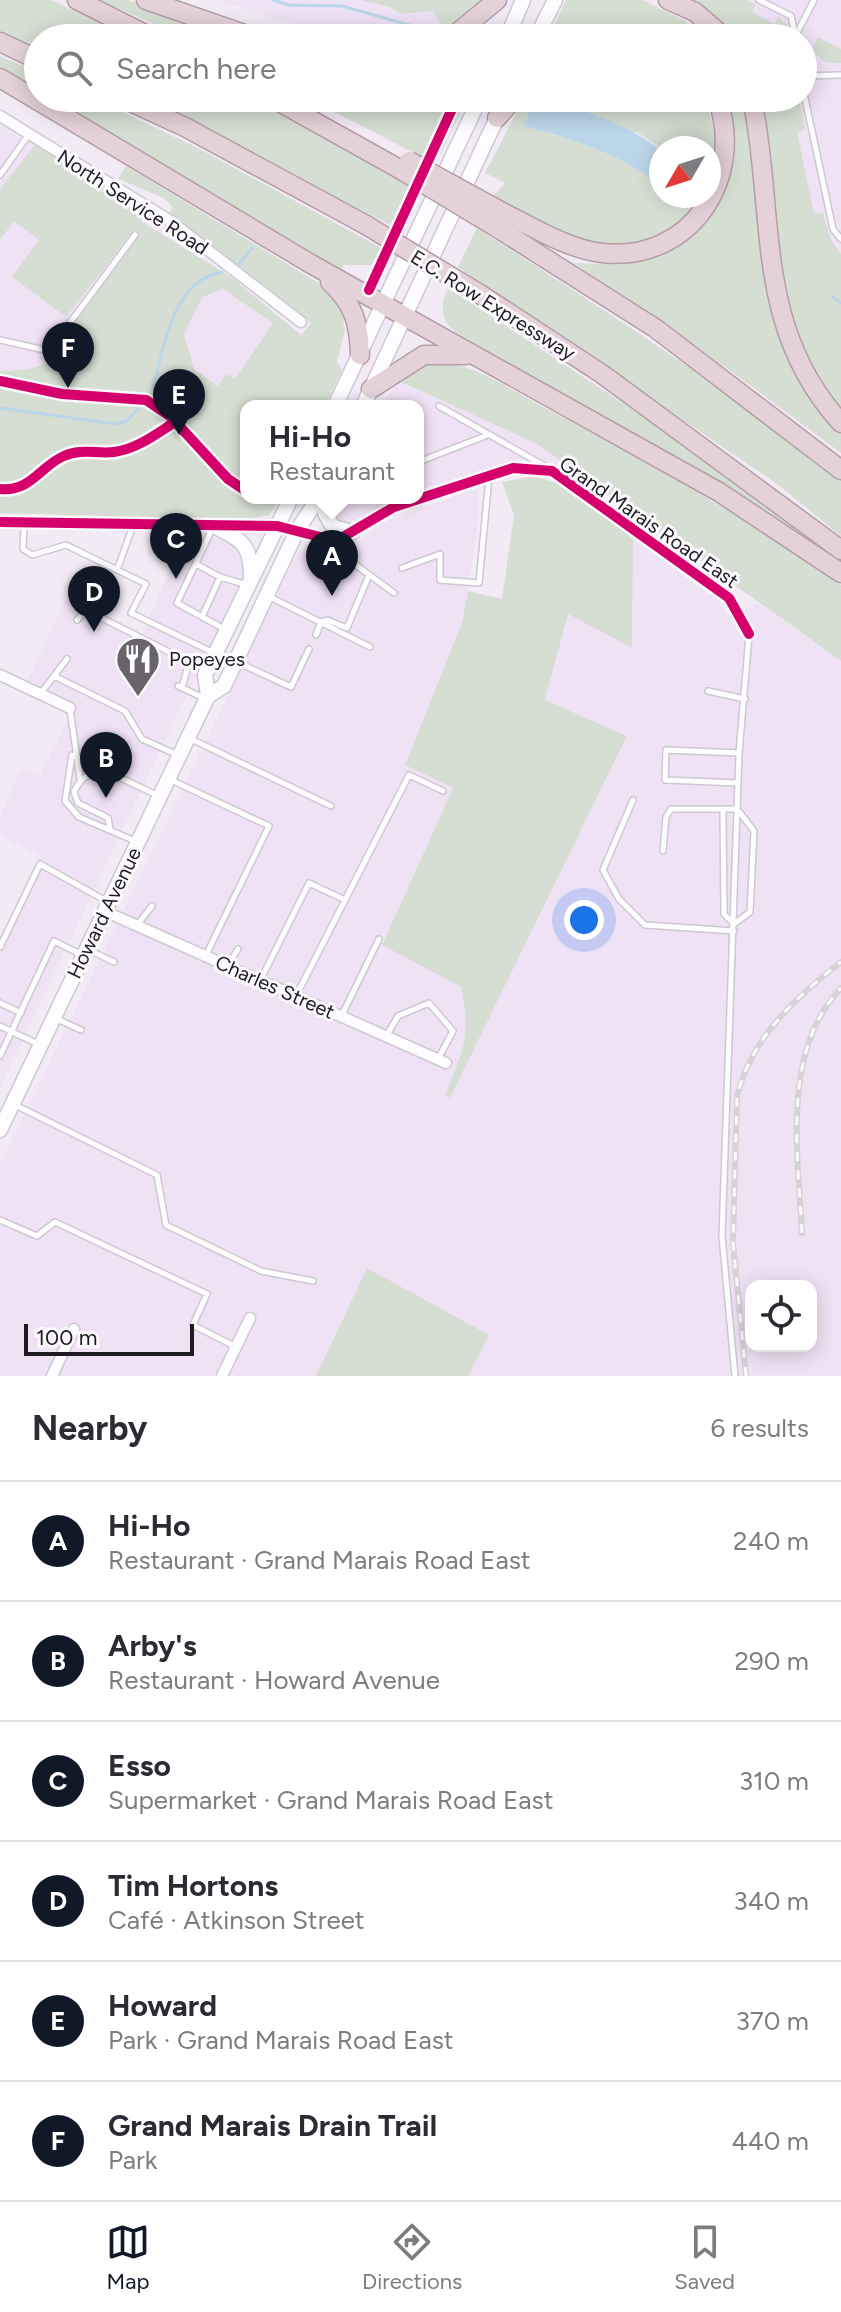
<!DOCTYPE html>
<html lang="en">
<head>
<meta charset="utf-8">
<style>
  :root { --surface:#fff; --page:#f7f7f7; --text:#2b2b33; --muted:#7c7c81; --line:#e1e1e2; --accent:#111827 }
  body { margin:0; font-family:Figtree,sans-serif; background:var(--page); color:var(--text) }
  .controls { position:absolute; right:24px; bottom:24px; display:grid; overflow:hidden; border-radius:16px; box-shadow:0 4px 20px #0003 }
  .controls button { width:72px; height:72px; display:grid; place-items:center; padding:0; border:0; border-bottom:2px solid var(--line); background:var(--surface); color:var(--text); font:40px sans-serif }
  .compass { position:absolute; left:649px; top:136px; width:72px; height:72px; border-radius:50%; background:var(--surface); box-shadow:0 4px 20px #0003; rotate:231deg }
  .scale { position:absolute; left:24px; bottom:20px; width:170px; box-sizing:border-box; padding-left:8px; border:4px solid #1f1b22; border-top:0; font-size:22px; line-height:28px; white-space:nowrap; color:#1f1b22; -webkit-text-stroke:6px #fbf9fc; paint-order:stroke }
  .you { position:absolute; left:584px; top:920px; width:28px; height:28px; margin:-20px; border:6px solid #fff; border-radius:50%; background:#1a73e8; box-shadow:0 0 0 12px #1a73e833 }
  .badge { display:grid; place-items:center; width:52px; height:52px; border-radius:50%; background:var(--accent); color:#fff; font-size:26px; font-weight:700 }
  .pin { position:absolute; translate:-50% -66px; filter:drop-shadow(0 2px 4px #0008) }
  .pin::after { content:''; position:absolute; top:42px; width:28px; height:24px; background:inherit; clip-path:polygon(0 0,100% 0,50% 100%) }
  .popup { position:absolute; left:240px; top:400px; width:184px; height:104px; box-sizing:border-box; display:grid; place-content:center; border-radius:16px; background:var(--surface); filter:drop-shadow(0 2px 6px #0005); font-size:26px; white-space:nowrap; color:var(--muted) }
  .popup b { font-size:30px; color:var(--text) }
  .popup::after { content:''; position:absolute; left:50%; top:100%; margin-left:-16px; border:16px solid transparent; border-top-color:var(--surface) }
  .list { margin:0; padding:0; list-style:none }
  h2 { display:flex; justify-content:space-between; align-items:center; height:104px; margin:0; padding:0 32px; font-size:34px }
  h2 small { font-size:26px; font-weight:400; color:var(--muted) }
  .list li { display:grid; grid-template-columns:52px 1fr auto; gap:24px; align-items:center; box-sizing:border-box; height:120px; padding:0 32px; border-top:2px solid var(--line) }
  .list b { display:block; font-size:30px; white-space:nowrap }
  .list p { margin:0; font-size:26px; white-space:nowrap; color:var(--muted) }
  .list em { font-size:26px; font-style:normal; color:var(--muted) }
  .icon { flex:none; width:44px; height:44px; fill:none; stroke:currentColor; stroke-width:2; stroke-linecap:round; stroke-linejoin:round }
  .map { position:relative; flex:none; width:841px; height:1376px; overflow:hidden }
  .search { position:absolute; background:var(--surface); box-shadow:0 4px 20px #0003; left:24px; right:24px; top:24px; height:88px; display:flex; align-items:center; gap:20px; box-sizing:border-box; padding:0 28px; border-radius:44px; color:var(--muted); font-size:30px }
  .sheet { height:824px; background:var(--surface) }
  nav { display:flex; justify-content:space-around; align-items:center; box-sizing:border-box; height:112px; border-top:2px solid var(--line); background:var(--surface); font-size:22px; color:var(--muted) }
  nav a { display:grid; justify-items:center; gap:4px }
  nav .on { color:var(--accent) }
  .map>svg:first-child { display:block }
</style>
</head>
<body>
<div class="map">
<svg width="841" height="1376" viewBox="0 0 841 1376">
  <rect width="100%" height="100%" fill="#f2ebf6"/>
  <path fill="#efe2f5" fill-rule="evenodd" d="M218,0H493L468,21L436,38H364L307,29Z
    M690,0H841V254L831,240L823,213L814,215L796,132L764,98H803V38H737L708,10Z
    M0,126L136,206L302,335L222,424L89,317L60,355L32,370L0,371Z
    M397,380L537,444L565,462L507,463L418,491V406H382Z
    M479,487L478,525L462,622L405,765L453,788L382,944L461,987L469,1019L450,1097L627,737L545,700L568,614L632,648L633,537L719,602L729,616L758,603L841,661V1376H468L489,1336L367,1268L316,1376H0V1164L297,554L311,546L337,548L356,542L380,523ZM751,1286H811V1346H751Z
    M334,498H397L353,522L341,521L333,510Z
    M184,535L229,538L245,553L244,574L0,1088V939L40,856L0,836V816L21,768L39,776L75,705L28,679L66,598L143,634Z"/>
  <path fill="#d6ded3" fill-rule="evenodd" d="M0,0H51L132,38H38V51L0,34Z
    M98,0H128L237,38H188Z
    M361,0H493L485,8L471,5L467,16L446,33L433,11L401,14L390,7Z
    M566,0H643L685,21L708,38H654L636,33H605L584,38H548Z
    M690,0H747L755,4L752,12L774,24L779,16L791,31L790,38H737L708,10Z
    M818,37L841,49V63C826,64 819,61 813,47Z
    M0,56L38,73V93L0,72Z
    M47,98H93L198,148L383,249L372,265H344L341,270L313,253L311,256Z
    M143,98H249L412,188L394,227Z
    M307,98H467L441,154L430,146L424,158Z
    M524,98H705L718,145L709,185V148L661,149L638,133L524,126C575,139 618,154 661,185V196H703C695,206 686,220 675,228C613,271 548,227 493,196L505,183L485,173Z
    M722,98H743L768,301L785,352L798,377L841,434V453L732,372L574,263C592,263 612,266 630,263C690,252 741,197 733,134C731,122 725,109 722,98Z
    M764,98H799L805,129L797,132L814,214L823,213L831,240L841,254V409C765,317 779,209 764,98Z
    M35,145L128,202L143,223L231,277L301,335L311,323L169,214L173,207L162,197L118,179L126,166L335,293L347,317L343,322L345,330L337,362L342,370L325,406H246V498H280L269,515L245,520L0,513V371C26,371 50,368 66,346L61,341L140,234L134,230L66,317L12,277L39,240L14,221L0,240V189ZM223,289L273,323L235,379L226,374L218,386L194,369L184,334L202,297Z
    M477,228C601,308 725,387 841,479V536L777,484L458,267Z
    M448,288L659,427L808,538L822,552L462,344L465,338C443,326 437,310 448,288Z
    M432,360C473,363 508,388 543,407C646,461 747,518 841,585V661L537,444L397,380Z
    M533,476L558,483L633,537L632,648L568,614L545,700L627,736L450,1098L445,1095C463,1050 472,1035 461,987L382,945L453,788L405,765L462,622L468,591L502,599L514,515L502,482Z
    M367,1268L489,1335L468,1376H316Z"/>
  <path fill="#bcd6e9" d="M536,100C582,108 623,122 661,150V185C618,154 575,139 523,126Z"/>
  <g fill="none" stroke-linecap="round" stroke-linejoin="round">
    <path stroke="#bcd6e9" stroke-width="3" d="M273,0L289,5L342,6L420,28
      M239,264L252,248
      M833,297L841,303
      M152,389C165,348 171,281 222,272
      M0,408L116,424L127,421L141,406"/>
    <g stroke="#cdc8d1" stroke-width="8">
      <path id="service" d="M759,0L791,16L796,38
        M796,35L814,0
        M803,76L841,75
        M803,89L833,229L841,239
        M0,175L29,134
        M0,340L49,351L135,235
        M439,406L548,468
        M418,462L488,435
        M24,524L23,549L32,555L66,545L146,584L131,613L214,653
        M213,527L177,603L226,630
        M345,538L356,565L394,593
        M196,564L220,577L247,585
        M402,568L440,554V580L479,583L489,477
        M117,570L133,526
        M268,596L370,647
        M202,617L220,577
        M77,620L86,610L189,662L182,688
        M316,635L321,622L327,620L347,628L369,575
        M237,662L291,687L309,649
        M54,676L125,711L142,739L178,755
        M178,686L206,699
        M708,691L745,699
        M41,693L67,659
        M70,709L80,779
        M189,738L331,806
        M109,771C91,773 82,774 74,792L78,803L108,818L110,829
        M169,779L269,826L206,955
        M738,783L665,780L666,750L739,753
        M633,800L603,870L619,899L645,925L734,931
        M135,841L79,817L65,801L72,755L159,796
        M663,851L666,817L671,809H737L754,831L750,912L734,924L724,914L723,809
        M137,925L152,906
        M0,947L40,864L108,902
        M87,949L114,962
        M228,965L238,949
        M261,979L309,883L345,900
        M296,996L409,775L443,791
        M0,1003L21,1013
        M342,1015L379,939
        M55,1018L81,1030
        M0,1026L40,1045
        M387,1035L398,1016L429,1003L453,1031L438,1059
        M0,1056L54,941L82,955
        M13,1104L157,1175L166,1225L261,1271L313,1281
        M0,1220L37,1236L55,1222L207,1294L193,1325L236,1347
        M735,1376L722,1236L739,753L749,635"/>
    </g>
    <g stroke="#cdc8d1" stroke-width="13">
      <path id="minor" d="M0,116L169,220L301,322
        M297,531L336,541L394,507L513,468L552,471L729,598L749,634
        M0,675L70,708
        M104,911L446,1063
        M52,1376L74,1329
        M222,1376L250,1318"/>
    </g>
    <g stroke="#cdc8d1" stroke-width="15">
      <path id="tertiary" d="M0,522L277,526L297,531"/>
    </g>
    <g stroke="#cdc8d1" stroke-width="17">
      <path id="secondary" d="M507,38L523,0
        M536,38L555,0
        M335,406L480,98
        M363,406L501,109
        M327,498L325,513L333,527L353,532
        M216,527C243,541 251,545 251,577
        M208,696L205,675L291,498
        M0,1130L208,696L224,686L297,531L318,498"/>
    </g>
    <g stroke="#b39ea8" stroke-width="21">
      <path id="motorway" d="M77,0L153,38
        M146,0L256,38
        M668,0L695,12L725,38
        M451,38L497,0
        M598,38H628
        M0,42L38,60
        M0,78L311,264L719,492L841,573
        M122,98L185,127L366,225
        M272,98L403,171
        M752,98C776,215 753,326 841,423
        M497,118L514,98
        M506,214C537,229 568,249 602,253C691,263 746,177 717,98
        M499,229L655,328L841,470
        M330,282C354,304 359,323 360,355
        M480,294L602,374L841,550
        M371,389L424,355H466"/>
    </g>
    <use href="#service" stroke="#fdfcfe" stroke-width="5"/>
    <use href="#minor" stroke="#fdfcfe" stroke-width="10"/>
    <use href="#tertiary" stroke="#fdfcfe" stroke-width="12"/>
    <use href="#secondary" stroke="#fdfcfe" stroke-width="14"/>
    <use href="#motorway" stroke="#e4d2d8" stroke-width="18"/>
    <g stroke="#d5d3d6" stroke-width="6">
      <path id="rail" d="M802,1233C798,1154 781,1051 841,988
        M746,1376L733,1242L737,1096C752,1037 794,999 841,962"/>
    </g>
    <use href="#rail" stroke="#fbf9fc" stroke-width="3" stroke-dasharray="9" stroke-linecap="butt"/>
    <g stroke="#b39ea8" stroke-width="21" stroke-linecap="butt">
      <path id="motorway-bridge" d="M409,161L506,214
        M403,171L499,229
        M366,225L480,294"/>
    </g>
    <use href="#motorway-bridge" stroke="#e4d2d8" stroke-width="18"/>
    <g stroke="#fbf9fc" stroke-width="15">
      <path id="cycleway" d="M369,290L457,98
        M0,381L62,394L146,400L170,416L228,479L246,491
        M0,489C31,492 40,466 64,456C81,448 97,454 114,452C137,449 156,434 175,422
        M0,522L277,526L336,541L394,507L513,468L552,471L729,598L749,634"/>
    </g>
    <use href="#cycleway" stroke="#d6006c" stroke-width="10"/>
  </g>
  <defs>
    <g id="restaurant-pin" transform="scale(2.3)"><path d="M0 17L-7.5 6A9.5 9.5 0 1 1 7.5 6Z" fill="#69646c" stroke="#fbf9fc"/><path d="M-5-6h1v4h1v-4h1v4h1v-4h1v5L-1.5 .5V6h-2V.5L-5-1ZM5-6V6H3V1.5H1.5Q1.5-4 5-6Z" fill="#fff"/></g>
  </defs>
  <g fill-rule="evenodd">
    <use href="#restaurant-pin" x="138" y="659"/>
  </g>
  <g text-anchor="middle" dominant-baseline="central" stroke-width="6" stroke-linejoin="round" paint-order="stroke">
    <g font-size="20" fill="#1f1b22" stroke="#fbf9fc">
      <text transform="translate(133 202) rotate(33)">North Service Road</text>
      <text transform="translate(493 305) rotate(32)">E.C. Row Expressway</text>
      <text transform="translate(649 522) rotate(35)">Grand Marais Road East</text>
      <text transform="translate(104 913) rotate(-64)">Howard Avenue</text>
      <text transform="translate(275 987) rotate(24)">Charles Street</text>
    </g>
    <g font-size="20" fill="#1f1b22" stroke="#fbf9fc" text-anchor="start">
      <text x="169" y="659">Popeyes</text>
    </g>
  </g>
</svg>
<div class="controls">
<button><svg class="icon" aria-label="locate" viewBox="0 0 24 24"><circle cx="12" cy="12" r="6"/><path d="M12 2v4M12 18v4M2 12h4M18 12h4"/></svg></button>
</div>
<svg class="compass" viewBox="-18 -18 36 36"><path d="M0-13l5 13h-10z" fill="#e53935"/><path d="M0 13l5-13h-10z" fill="#7c7c81"/></svg>
<div class="scale">100 m</div>
<div class="you"></div>
<div class="pin badge" style="left:332px;top:596px">A</div>
<div class="popup"><b>Hi-Ho</b>Restaurant</div>
<div class="pin badge" style="left:106px;top:798px">B</div>
<div class="pin badge" style="left:176px;top:579px">C</div>
<div class="pin badge" style="left:94px;top:632px">D</div>
<div class="pin badge" style="left:179px;top:435px">E</div>
<div class="pin badge" style="left:68px;top:388px">F</div>
<div class="search"><svg class="icon" aria-label="search" viewBox="0 0 24 24"><circle cx="10" cy="10" r="6"/><path d="M15 15l6 6"/></svg>Search here</div>
</div>
<section class="sheet">
<h2>Nearby<small>6 results</small></h2>
<ul class="list">
<li><span class="badge">A</span><div><b>Hi-Ho</b><p>Restaurant · Grand Marais Road East</p></div><em>240 m</em></li>
<li><span class="badge">B</span><div><b>Arby's</b><p>Restaurant · Howard Avenue</p></div><em>290 m</em></li>
<li><span class="badge">C</span><div><b>Esso</b><p>Supermarket · Grand Marais Road East</p></div><em>310 m</em></li>
<li><span class="badge">D</span><div><b>Tim Hortons</b><p>Café · Atkinson Street</p></div><em>340 m</em></li>
<li><span class="badge">E</span><div><b>Howard</b><p>Park · Grand Marais Road East</p></div><em>370 m</em></li>
<li><span class="badge">F</span><div><b>Grand Marais Drain Trail</b><p>Park</p></div><em>440 m</em></li>
</ul>
</section>
<nav>
<a class="on"><svg class="icon" aria-label="map" viewBox="0 0 24 24"><path d="M3 6l6-2 6 2 6-2v14l-6 2-6-2-6 2zM9 4v14M15 6v14"/></svg>Map</a>
<a><svg class="icon" aria-label="directions" viewBox="0 0 24 24"><path d="M12 3l9 9-9 9-9-9zM9 14v-3h6M13 9l2 2-2 2"/></svg>Directions</a>
<a><svg class="icon" aria-label="saved" viewBox="0 0 24 24"><path d="M7 4h10v16l-5-4-5 4z"/></svg>Saved</a>
</nav>
</body>
</html>
